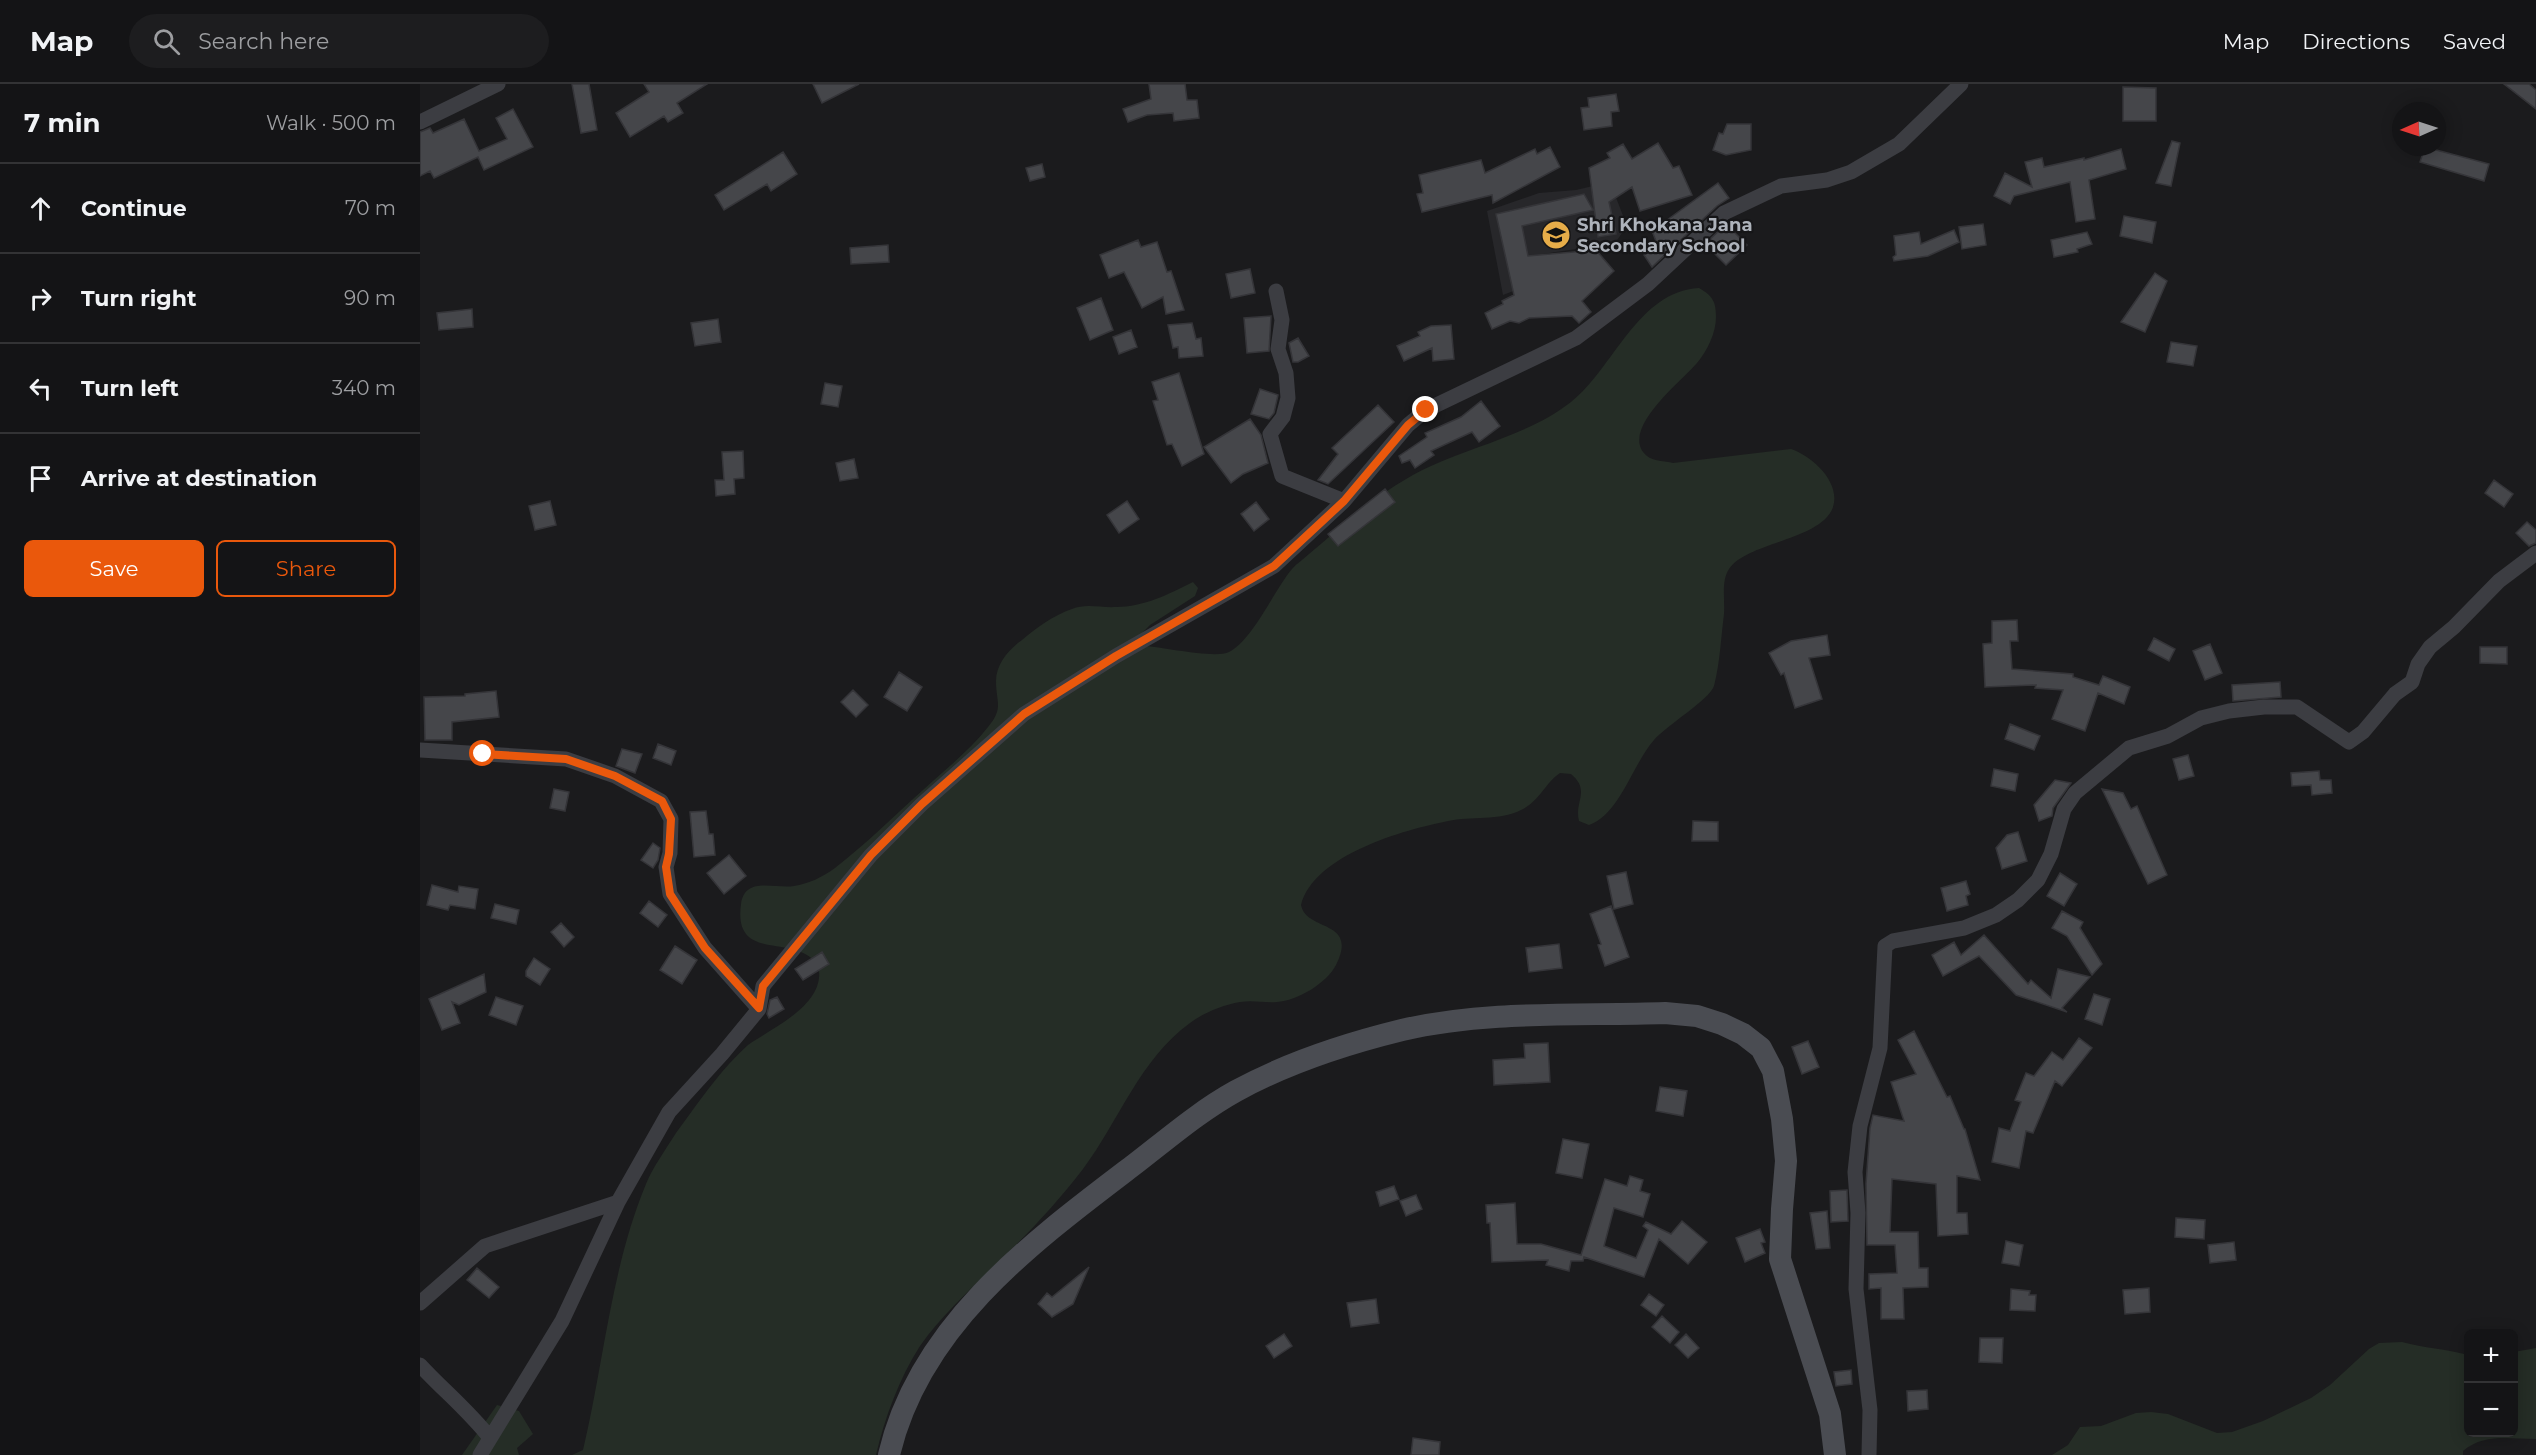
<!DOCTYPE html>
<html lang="en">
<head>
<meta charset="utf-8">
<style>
  :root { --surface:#141416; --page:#1d1d1f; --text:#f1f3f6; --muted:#9d9ea1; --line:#333335; --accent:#ea580c }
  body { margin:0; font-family:Montserrat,sans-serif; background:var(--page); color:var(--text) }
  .controls { position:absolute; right:18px; bottom:18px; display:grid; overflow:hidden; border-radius:9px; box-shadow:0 3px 15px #0003 }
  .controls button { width:54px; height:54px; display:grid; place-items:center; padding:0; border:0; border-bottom:2px solid var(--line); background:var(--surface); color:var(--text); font:30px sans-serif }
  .compass { position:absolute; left:1972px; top:18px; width:54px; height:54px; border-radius:50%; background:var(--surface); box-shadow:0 3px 15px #0003; rotate:267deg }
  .stop { position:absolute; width:18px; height:18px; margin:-14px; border:4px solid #ea580c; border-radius:50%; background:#fff }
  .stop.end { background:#ea580c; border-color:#fff; box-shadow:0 2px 6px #0008 }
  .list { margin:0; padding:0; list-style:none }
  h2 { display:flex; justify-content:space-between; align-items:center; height:78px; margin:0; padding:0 24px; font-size:26px }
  h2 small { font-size:20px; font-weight:400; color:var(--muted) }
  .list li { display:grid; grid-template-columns:39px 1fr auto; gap:18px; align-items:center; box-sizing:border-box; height:90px; padding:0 24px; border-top:2px solid var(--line) }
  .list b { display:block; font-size:22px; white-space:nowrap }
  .list em { font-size:20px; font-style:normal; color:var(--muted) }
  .actions { display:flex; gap:12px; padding:18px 24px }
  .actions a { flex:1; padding:14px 0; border:2px solid var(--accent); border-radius:9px; text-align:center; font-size:21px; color:var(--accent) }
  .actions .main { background:var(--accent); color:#fff }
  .icon { flex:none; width:33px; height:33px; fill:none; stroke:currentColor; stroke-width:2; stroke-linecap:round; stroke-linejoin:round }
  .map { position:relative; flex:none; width:2116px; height:1371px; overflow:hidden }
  header { display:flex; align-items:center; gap:36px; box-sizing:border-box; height:84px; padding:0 30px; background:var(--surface); border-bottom:2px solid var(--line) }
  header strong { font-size:28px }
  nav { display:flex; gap:33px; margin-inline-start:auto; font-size:21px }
  .search { width:420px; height:54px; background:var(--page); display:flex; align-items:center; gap:15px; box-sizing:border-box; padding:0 21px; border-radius:33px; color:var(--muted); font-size:22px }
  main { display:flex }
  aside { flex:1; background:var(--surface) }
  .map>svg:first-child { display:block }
</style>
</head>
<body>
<header>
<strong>Map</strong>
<div class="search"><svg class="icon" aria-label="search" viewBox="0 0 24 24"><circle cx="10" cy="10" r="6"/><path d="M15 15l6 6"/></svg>Search here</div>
<nav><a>Map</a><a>Directions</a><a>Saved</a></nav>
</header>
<main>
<aside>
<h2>7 min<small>Walk · 500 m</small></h2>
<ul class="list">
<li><svg class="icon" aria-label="ahead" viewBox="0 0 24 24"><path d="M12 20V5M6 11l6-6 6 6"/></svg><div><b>Continue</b></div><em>70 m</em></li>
<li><svg class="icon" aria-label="right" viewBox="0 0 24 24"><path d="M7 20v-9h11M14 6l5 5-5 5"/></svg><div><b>Turn right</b></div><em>90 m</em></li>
<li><svg class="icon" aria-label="left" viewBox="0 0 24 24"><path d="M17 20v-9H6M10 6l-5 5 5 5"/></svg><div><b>Turn left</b></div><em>340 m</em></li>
<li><svg class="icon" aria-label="arrive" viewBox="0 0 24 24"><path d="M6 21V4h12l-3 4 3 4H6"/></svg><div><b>Arrive at destination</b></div></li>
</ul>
<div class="actions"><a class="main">Save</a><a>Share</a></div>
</aside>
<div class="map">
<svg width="2116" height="1371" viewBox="0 0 2116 1371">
  <rect width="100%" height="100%" fill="#1b1b1d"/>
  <path fill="#27272a" d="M1190,98L1207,142L1195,159L1123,170L1120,179L1096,206L1083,211L1067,127L1119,109L1156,106Z"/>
  <path fill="#252d26" d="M1279,204C1293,212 1296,218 1296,233C1296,249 1287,267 1277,279C1263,296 1197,347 1227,372C1233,377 1245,377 1253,379L1371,365C1392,372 1421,398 1413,423C1402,456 1327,458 1309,485C1301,497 1305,515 1304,530C1301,553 1300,579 1294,602C1289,616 1247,641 1234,656C1212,681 1200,730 1169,741L1159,737C1154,717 1171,707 1151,690L1140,689C1124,700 1121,716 1101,726C1079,737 1051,732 1028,737C983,746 894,771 881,821C886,848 939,835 916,881C907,899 877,917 857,918C845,919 833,916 820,918C803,921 785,928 770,939C720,975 699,1037 663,1085C637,1119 606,1152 574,1182C549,1207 521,1232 500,1262C479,1295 465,1333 456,1371H152L163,1366C184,1278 191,1184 226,1100C233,1083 246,1065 256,1049C273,1026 290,1001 309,980C315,974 321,967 328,961C353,943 408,920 398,881C374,848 313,880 321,820C325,792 354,805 374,802C388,800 403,793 415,784C446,760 474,732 503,706C525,686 550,666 568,643C584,624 576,618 576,597C576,580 589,565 602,556C616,544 634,531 652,525C666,519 681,524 696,523C724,523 749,510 773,498L778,504L775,512L730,541L721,550L724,562C744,563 795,575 809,568C832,557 855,505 872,485C877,479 884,475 889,470C926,439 966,402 1011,382C1057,361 1110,350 1151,318C1193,285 1218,207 1279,204Z
    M1982,1258C2004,1264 2026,1265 2048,1271V1348H2094V1268L2116,1264V1355C2090,1355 2064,1349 2043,1367V1371H1632L1648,1361L1660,1343L1681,1342L1716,1329L1731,1328L1748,1330L1797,1349L1812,1348L1843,1337L1891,1314L1910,1301L1949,1265L1959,1259Z
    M77,1321L99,1327L113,1350L97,1364L99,1371H42Z"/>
  <path fill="#45464a" stroke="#353539" stroke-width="1.5" d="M152,0H169L177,46L161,49Z
    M224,0H287L257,19L263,29L248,38L244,32L210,53L196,29L229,8Z
    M393,0H439L402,19Z
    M729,0H765L767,16H777L779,34L754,37L753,29L727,31L708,38L703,25L731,15Z
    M2084,0H2109L2116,6V25Z
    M1703,3L1736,4V37H1703Z
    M1196,10L1199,27L1191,28L1192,42L1164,46L1161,24L1169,23L1168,14Z
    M93,25L113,63L64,86L58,73L14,94L10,87L0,92V48L10,44L13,49L44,35L59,67L87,55L76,34Z
    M1307,40H1331V66L1306,71L1293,66L1299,49L1303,50Z
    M1752,57L1760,59L1751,102L1736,99Z
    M1238,59L1253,84L1259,82L1272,111L1220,127L1212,103L1189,118L1196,150L1178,153L1169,84L1190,74L1187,69L1203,60L1212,75Z
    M1130,63L1140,83L1073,119L1072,111L1002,128L997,110L1003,109L999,91L1061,76L1065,89L1115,65L1117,70Z
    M2005,63L2069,80L2064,97L2000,78Z
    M1701,65L1706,85L1669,96L1675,135L1656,138L1650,98L1594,112L1590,120L1574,112L1585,89L1612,103L1605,78L1622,74L1624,83L1664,74V76Z
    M363,68L377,90L351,107L347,100L304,126L295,111Z
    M622,80L625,93L610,97L606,84Z
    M1298,99L1309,114L1297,122L1232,183L1224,171L1238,162L1232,147Z
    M1164,110L1173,126L1102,142L1108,172L1176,166L1194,187L1162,217L1171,228L1159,239L1152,232L1109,234L1099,239L1090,237L1072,245L1065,229L1083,220L1082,217L1094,211L1076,130Z
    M1704,132L1736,138L1732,159L1700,152Z
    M1306,140L1327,161L1306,181L1285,160Z
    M1563,140L1566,161L1542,165L1539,143Z
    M1534,146L1539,158L1508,172L1474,177L1473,173L1476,171L1474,152L1499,148L1501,160Z
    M1667,148L1672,160L1657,165L1658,168L1634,173L1631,156Z
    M718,156L721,163L737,158L747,188L751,187L764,226L746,230L743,213L722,224L704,188L689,194L680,171Z
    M468,161L469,178L431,180L430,164Z
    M830,185L835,209L811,214L806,190Z
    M1735,189L1747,197L1725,248L1701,238Z
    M681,214L693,246L670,256L657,224Z
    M52,225L53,243L19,246L17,229Z
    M851,232L849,267L827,269L824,234Z
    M298,235L301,258L275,262L271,239Z
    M772,239L776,255L781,254L783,272L759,274L758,263L753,264L748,241Z
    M1031,241L1034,275L1013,277L1012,264L984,277L977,262L1000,252L998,248L1011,242Z
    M711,246L717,263L699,270L693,253Z
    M878,254L889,272L878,278H873L869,259Z
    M1751,258L1777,262L1773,282L1747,278Z
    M759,289L784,370L762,382L752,360L747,361L733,317L738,316L732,298Z
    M405,299L422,302L418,323L401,320Z
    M840,305L858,311L854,329L849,335L831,330Z
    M1061,317L1080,342L1059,358L1052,348L1011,367L1014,371L995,384L990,376L982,379L979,372L1007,353L1005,349L1041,333Z
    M958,321L974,338L908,400L898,396L918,370L912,364Z
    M830,335L841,351L848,379L823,390L811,399L784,363Z
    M323,367L324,394L314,395L315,410L296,412L295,396H304L302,368Z
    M434,375L438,394L420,397L416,379Z
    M2074,396L2093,410L2084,423L2065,409Z
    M965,405L975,418L918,462L908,450Z
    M130,417L136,441L115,446L109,422Z
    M707,417L719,435L699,449L687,431Z
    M836,418L849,435L834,447L821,430Z
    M2107,438L2116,446V459L2109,462L2096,449Z
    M1597,536L1598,557H1590L1592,585L1653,590V593L1679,601L1683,592L1710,603L1704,620L1678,609L1665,647L1632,635L1643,606L1615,604L1616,601L1565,603L1563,560L1572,559V537Z
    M1407,551L1410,571L1389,574L1402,615L1375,624L1364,589L1361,591L1349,569L1371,557Z
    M1734,554L1755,565L1749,577L1728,566Z
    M1790,560L1802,589L1785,596L1773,567Z
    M2060,563H2087V580L2060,579Z
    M479,588L502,603L487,627L464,613Z
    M1860,598L1861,613L1813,617L1812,601Z
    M433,606L448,621L436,633L421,618Z
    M76,607L79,633L32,638V656H5L4,613L45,612V610Z
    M1590,640L1620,652L1614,666L1585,655Z
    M238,660L256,667L251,681L233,674Z
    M202,665L222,670L215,689L196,682Z
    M1768,671L1774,692L1759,696L1753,675Z
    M1574,685L1598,690L1595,707L1571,702Z
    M1899,687L1900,696H1911L1912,709L1892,711L1891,701L1872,702L1871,689Z
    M1635,696L1651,699L1633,724L1632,732L1619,737L1614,721Z
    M134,705L149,708L145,727L130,724Z
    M1682,705L1703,709L1711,725L1717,722L1747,791L1728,800Z
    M286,727L289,750H293L295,771L274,773L270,728Z
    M1273,737L1298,738V757H1272Z
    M1598,748L1607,777L1582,785L1576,764L1587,751Z
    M233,759L240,764L238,776L233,784L221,776Z
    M309,771L326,792L304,810L287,789Z
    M1206,788L1213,820L1194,825L1187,792Z
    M1640,789L1657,800L1644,822L1627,812Z
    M1546,797L1550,810L1546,812L1548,821L1527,827L1521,804Z
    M12,801L38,808L39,802L58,805L55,825L30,821L28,826L7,821Z
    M229,817L247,831L238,843L220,829Z
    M75,820L99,826L96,840L71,834Z
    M1191,822L1209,873L1185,882L1178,861L1181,860L1170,830Z
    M1642,827L1663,838L1660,844L1682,880L1672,891L1647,852L1632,844Z
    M141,839L154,853L144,863L131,848Z
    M1564,851L1608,900L1611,896L1631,914L1638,885L1670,893L1642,924L1647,928L1596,911L1559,872L1523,892L1512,871L1534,858L1541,871Z
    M1139,860L1142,884L1109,888L1106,864Z
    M255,862L277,876L262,900L240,886Z
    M402,868L409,880L383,896L375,885Z
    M114,874L130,885L120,901L106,892V887Z
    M64,890L66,908L39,921L32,918L40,939L22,946L9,915Z
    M1674,910L1690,915L1682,941L1665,935Z
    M76,913L103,922L96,941L69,931Z
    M357,913L364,925L349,934L347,930L350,916Z
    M1494,947L1527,1013L1530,1012L1544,1045H1545L1560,1096L1537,1092V1129H1547L1548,1150L1518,1152L1516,1100L1472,1095L1470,1148H1498L1499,1184H1508V1203L1483,1204L1484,1235H1461V1204L1449,1205V1190L1477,1189L1475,1161H1447L1446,1100L1450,1044L1453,1031L1484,1037L1471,998L1496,990L1478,956Z
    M1659,954L1672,964L1642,1002L1635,997L1613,1049L1606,1047L1599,1084L1572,1078L1579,1044L1590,1047L1601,1018L1595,1016L1606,989L1614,992L1632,968L1643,976Z
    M1388,957L1399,983L1382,990L1372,963Z
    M1128,959L1130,998L1074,1001L1073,976L1105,974L1104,960Z
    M1240,1003L1267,1007L1263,1032L1236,1027Z
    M1143,1055L1169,1060L1162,1094L1136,1089Z
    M1210,1092L1223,1096L1220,1107L1230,1110L1223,1133L1194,1124L1184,1162L1216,1174L1228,1146L1223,1142L1226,1138L1251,1150L1262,1137L1287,1158L1268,1180L1239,1155L1224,1193L1164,1173L1163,1177H1151L1149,1187L1126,1181L1128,1176L1072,1178L1070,1139H1067L1066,1121L1095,1119L1097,1160H1121L1161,1171L1185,1095L1207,1102Z
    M974,1102L979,1115L960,1122L956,1108Z
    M1427,1106L1428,1137L1411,1138L1410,1107Z
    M996,1111L1002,1125L986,1132L980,1117Z
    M1407,1127L1410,1164L1396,1165L1390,1129Z
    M1756,1134L1785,1136L1784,1155L1755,1153Z
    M1340,1145L1345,1158L1341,1159L1345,1169L1325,1178L1316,1154Z
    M1586,1157L1603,1161L1599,1182L1582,1179Z
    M1814,1158L1816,1176L1790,1179L1788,1161Z
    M669,1183L653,1220L632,1233L618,1220L627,1209L632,1213Z
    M57,1184L79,1203L69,1214L47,1196Z
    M1729,1204L1730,1228L1705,1230L1703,1206Z
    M1591,1205L1610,1207L1609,1211H1616L1615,1227L1590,1226Z
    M1229,1210L1244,1221L1236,1232L1221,1221Z
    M956,1215L959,1239L931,1243L927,1219Z
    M1242,1232L1259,1248L1250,1259L1232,1243Z
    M864,1250L872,1262L854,1274L846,1262Z
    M1266,1250L1279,1264L1268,1274L1255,1261Z
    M1560,1254H1583L1582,1279L1559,1278Z
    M1431,1286L1432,1300L1416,1302L1414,1288Z
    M1507,1306L1508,1325L1488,1327L1487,1307Z
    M993,1354L1020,1358L1019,1371H991Z"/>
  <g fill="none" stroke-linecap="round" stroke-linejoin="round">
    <path stroke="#3c3d42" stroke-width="15" d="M0,38L78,0
      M856,207L862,236L858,265L866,289L868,314L863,333L850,350L862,392L924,417
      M0,666L146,675L195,692L241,717L251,735L250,769L246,783L250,810L285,864L339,925
      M0,1219L65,1162L198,1118
      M0,1281C23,1306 49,1327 70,1354
      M60,1371L142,1237L198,1118L249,1028L302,970L339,925L343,902L451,771L502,720L604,630L696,572L854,482L924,417L988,341L1006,326L1156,254L1228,200L1304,129L1361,102L1407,96L1431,88L1479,60L1541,0
      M1449,1371L1450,1326L1436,1205L1438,1129L1435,1088L1440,1042L1460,964L1465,862L1473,857L1544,844L1576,831L1598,816L1618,796L1631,770L1644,725L1655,709L1709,664L1748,652L1781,634L1809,627L1844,623H1877L1929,658L1943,648L1975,610L1992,598L1998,580L2010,563L2034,543L2079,497L2116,469"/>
    <path stroke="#4a4c52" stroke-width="22" d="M469,1371C499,1242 611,1159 711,1083C745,1057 778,1028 816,1007C867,979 925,960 982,946C1067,926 1158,932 1245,929L1277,932L1302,940L1323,950L1341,964L1353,987L1362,1035L1366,1077L1362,1125L1360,1175L1410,1330L1415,1371"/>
  </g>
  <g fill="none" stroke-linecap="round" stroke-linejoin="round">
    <path stroke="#ea580c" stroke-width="8" d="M63,670L146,675L195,692L242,717L251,735L249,770L246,783L250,810L285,864L339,924L343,902L451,771L502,720L604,630L696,572L854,482L924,417L988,341L1006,326"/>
  </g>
  <defs>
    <g id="school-disc" transform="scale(1.5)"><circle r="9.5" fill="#e7ad49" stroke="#161618"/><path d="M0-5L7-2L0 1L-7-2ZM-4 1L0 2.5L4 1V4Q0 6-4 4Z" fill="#111"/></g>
  </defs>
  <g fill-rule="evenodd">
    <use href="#school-disc" x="1136" y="151"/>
  </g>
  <g text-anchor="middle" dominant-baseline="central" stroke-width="4.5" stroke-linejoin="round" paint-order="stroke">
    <g font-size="18" font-weight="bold" fill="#aeb3bb" stroke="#161618" text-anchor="start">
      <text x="1157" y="141">Shri Khokana Jana<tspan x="1157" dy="21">Secondary School</tspan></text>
    </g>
  </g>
</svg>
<div class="controls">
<button>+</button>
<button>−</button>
</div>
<svg class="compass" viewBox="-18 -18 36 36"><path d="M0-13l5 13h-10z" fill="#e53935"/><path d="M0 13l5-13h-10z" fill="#9d9ea1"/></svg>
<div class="stop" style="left:63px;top:670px"></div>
<div class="stop end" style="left:1006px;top:326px"></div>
</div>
</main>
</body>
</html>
